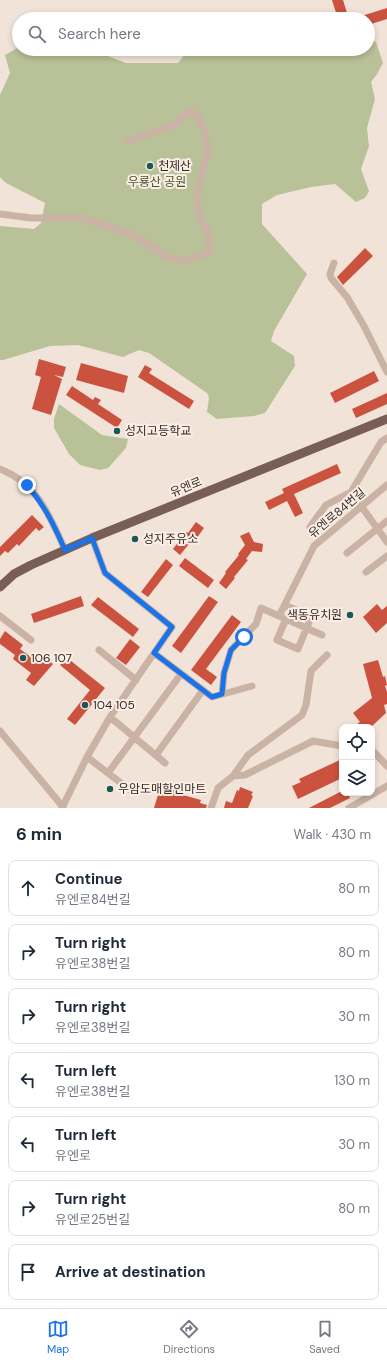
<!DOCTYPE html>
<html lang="en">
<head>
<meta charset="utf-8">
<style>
  :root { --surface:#fff; --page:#f6f6f7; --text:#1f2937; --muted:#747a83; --line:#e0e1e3; --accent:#1a73e8 }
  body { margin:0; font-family:"DM Sans","Noto Sans KR",sans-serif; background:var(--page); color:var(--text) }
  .controls { position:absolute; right:12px; bottom:12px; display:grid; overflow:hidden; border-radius:8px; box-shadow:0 2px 6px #0003 }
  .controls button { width:36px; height:36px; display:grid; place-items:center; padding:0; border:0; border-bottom:1px solid var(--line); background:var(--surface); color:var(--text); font:20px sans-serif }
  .stop { position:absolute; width:12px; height:12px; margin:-9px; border:3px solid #1a73e8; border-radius:50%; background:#fff }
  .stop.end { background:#1a73e8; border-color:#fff; box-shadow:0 1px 4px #0008 }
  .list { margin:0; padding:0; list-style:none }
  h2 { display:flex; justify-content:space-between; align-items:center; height:52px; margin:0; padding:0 16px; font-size:17px }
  h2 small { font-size:13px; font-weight:400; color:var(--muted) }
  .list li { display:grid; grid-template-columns:26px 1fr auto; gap:12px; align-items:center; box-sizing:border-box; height:56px; margin:0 8px 8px; padding:0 8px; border:1px solid var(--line); border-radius:8px }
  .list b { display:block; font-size:15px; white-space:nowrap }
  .list p { margin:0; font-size:13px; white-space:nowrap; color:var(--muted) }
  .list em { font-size:13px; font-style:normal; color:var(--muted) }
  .icon { flex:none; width:22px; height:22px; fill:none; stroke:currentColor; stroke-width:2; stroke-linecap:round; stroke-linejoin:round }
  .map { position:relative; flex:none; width:387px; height:808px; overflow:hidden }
  .search { position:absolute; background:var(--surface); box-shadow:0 2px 6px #0003; left:12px; right:12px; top:12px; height:44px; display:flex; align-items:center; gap:10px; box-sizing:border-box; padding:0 14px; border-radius:22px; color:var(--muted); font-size:15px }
  .sheet { height:500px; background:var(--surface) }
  nav { display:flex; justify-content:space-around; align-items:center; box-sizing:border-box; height:56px; border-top:1px solid var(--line); background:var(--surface); font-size:11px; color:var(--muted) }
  nav a { display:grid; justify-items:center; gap:2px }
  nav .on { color:var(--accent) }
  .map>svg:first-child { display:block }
</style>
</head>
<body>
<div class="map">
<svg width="387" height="808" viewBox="0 0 387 808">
  <rect width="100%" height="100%" fill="#f2e3d8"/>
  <path fill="#b8c198" d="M368,39L376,42L383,63L377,74L371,82L375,99L367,128L369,146L361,169L369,191L365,198L356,202L335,184L311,187L277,195L262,204V224L307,274L274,331L271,341L294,356L295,366L265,413L254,416L217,419L207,412L209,398L207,393L149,353L139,350L123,357L78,345L50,346L3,360H0V226L34,229L41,223L45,203L6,183L0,177V95L10,73L5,55L19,47V49H104L110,57L126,63H178L189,49H368Z
    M59,404L102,435L128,439L126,448L108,468L100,470L80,465L69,454L54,428V419Z"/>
  <path fill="#cb523e" d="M332,0H343L349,19H338Z
    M387,8V19L368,25V19H355V18Z
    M365,248L373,256L343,285L337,277Z
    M39,359L66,367L63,377L54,375L62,379L51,415L32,409L41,377L35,375Z
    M81,363L128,376L124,393L76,380Z
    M145,365L152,369L149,373L194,401L189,409L138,377Z
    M374,371L379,381L335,403L330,393Z
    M72,386L93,400L95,397L101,400L98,404L122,420L117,428L66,395Z
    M387,393V404L356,418L352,409Z
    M337,464L341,473L294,494L303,513L295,517L287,501L269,510L265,502L284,493L282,489Z
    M32,515L44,527L39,531L36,528L19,546L17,544L8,553L5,551L0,556V547Z
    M196,522L204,528L196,539L194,538L180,555L173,549L186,532L188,533Z
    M249,532L254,542L263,544L262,552L252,551L246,559L248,560L234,577L235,578L226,589L219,583L226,573L225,572L239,555L238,554L245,545L240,536Z
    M185,558L214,580L208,588L179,566Z
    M166,559L173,565L148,597L141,592Z
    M81,596L84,606L34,623L31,614Z
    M209,596L218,602L181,653L172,646Z
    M98,597L139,629L133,637L91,605Z
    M377,604L382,610L387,606V623L376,633L363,617Z
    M232,615L241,622L206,669L217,677L211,685L191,670Z
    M5,631L23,645L20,649L39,663L44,657L53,664L34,686L26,680L31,673L13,659L15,655L0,644V639Z
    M130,639L140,647L126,665L116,658Z
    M66,657L105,688L75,725L67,719L90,690L60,665Z
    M378,660L383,677L385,676L387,685L385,686L387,692V704L384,705L386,713L371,727H353L360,722L353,713L372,698L363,664Z
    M342,759V778L298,799L292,786L301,782L299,779Z
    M161,785L184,791L183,795L201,800L200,803L207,805L206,808H154Z
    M240,787L253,792L251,795L253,796L248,808H224L226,801L232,803L237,790L239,791Z
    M342,791V793H348L350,798L330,808H309Z"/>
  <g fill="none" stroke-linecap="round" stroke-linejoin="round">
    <path stroke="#cab2a4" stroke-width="7" d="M0,214L31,218H83L134,235L169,258L185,260L198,257L209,252V234L198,213L197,194L208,149L204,130L197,115L190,111L174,125L128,141
      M334,263L330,274L331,278L347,297L364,326L387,372
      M0,469C37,483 50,516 65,550
      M351,492L387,542
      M310,527L326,505L351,492L381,442L387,438
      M347,553L387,521
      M366,572L387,556
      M285,605L311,617L298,649L277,640L286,619
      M0,616L31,640
      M279,616L314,546L387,485
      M99,650L136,680
      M154,653L203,690L156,755
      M203,690L212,697L252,686
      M222,694L224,673L231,650L256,624L261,608L322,635
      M110,717L165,763
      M0,731L63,807
      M372,751L374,752L387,766
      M87,757L130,790
      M108,773L181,674
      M233,776L248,755L302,715L306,705L311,671L327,655
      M62,808L87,757L110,717L172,627L105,573L92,538
      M211,808L218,788L233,776L245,775L313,741L342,746
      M349,808L387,786"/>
    <path stroke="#785e56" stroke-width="9" d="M0,587L14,574L31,565L92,538L387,419"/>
  </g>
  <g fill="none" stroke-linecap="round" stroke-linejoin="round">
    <path stroke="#1a73e8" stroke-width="5" d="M27,485C45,506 54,525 65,550L92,538L105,573L172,627L154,653L212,697L222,694L224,673L231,650L244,637"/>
  </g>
  <g fill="#1a5856" stroke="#faeee5" stroke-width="1.5">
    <circle cx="150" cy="166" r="4"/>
    <circle cx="117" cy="431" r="4"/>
    <circle cx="135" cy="539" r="4"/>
    <circle cx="350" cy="615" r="4"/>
    <circle cx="23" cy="658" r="4"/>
    <circle cx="85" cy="705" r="4"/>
    <circle cx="110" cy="789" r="4"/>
  </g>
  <g text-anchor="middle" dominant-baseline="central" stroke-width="4" stroke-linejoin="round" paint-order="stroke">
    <g font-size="12" fill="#352926" stroke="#faeee5" text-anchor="start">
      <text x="158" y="166">천제산</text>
      <text x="125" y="431">성지고등학교</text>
      <text x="143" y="539">성지주유소</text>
      <text x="342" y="615" text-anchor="end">색동유치원</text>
      <text x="31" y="658">106 107</text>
      <text x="93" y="705">104 105</text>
      <text x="118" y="789">우암도매할인마트</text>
    </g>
    <g font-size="12" fill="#495529" stroke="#faeee5">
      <text x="157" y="182">우룡산 공원</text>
    </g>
    <g font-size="12" fill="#352926" stroke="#faeee5">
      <text transform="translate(186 487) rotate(-22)">유엔로</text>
      <text transform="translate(337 513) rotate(-40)">유엔로84번길</text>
    </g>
  </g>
</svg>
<div class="controls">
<button><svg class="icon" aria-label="locate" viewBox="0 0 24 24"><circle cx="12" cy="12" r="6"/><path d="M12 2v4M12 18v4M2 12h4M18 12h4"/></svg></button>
<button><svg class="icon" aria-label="layers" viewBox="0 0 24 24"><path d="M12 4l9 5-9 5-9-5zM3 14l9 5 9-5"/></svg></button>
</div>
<div class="stop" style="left:244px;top:637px"></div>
<div class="stop end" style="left:27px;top:485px"></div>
<div class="search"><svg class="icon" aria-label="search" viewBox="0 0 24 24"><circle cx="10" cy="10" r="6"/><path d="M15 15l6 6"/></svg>Search here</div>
</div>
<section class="sheet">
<h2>6 min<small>Walk · 430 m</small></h2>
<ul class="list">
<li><svg class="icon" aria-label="ahead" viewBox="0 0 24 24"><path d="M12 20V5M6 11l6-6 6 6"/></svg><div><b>Continue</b><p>유엔로84번길</p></div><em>80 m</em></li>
<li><svg class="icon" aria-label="right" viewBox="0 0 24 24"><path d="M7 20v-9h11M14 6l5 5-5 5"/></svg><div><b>Turn right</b><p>유엔로38번길</p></div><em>80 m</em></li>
<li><svg class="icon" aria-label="right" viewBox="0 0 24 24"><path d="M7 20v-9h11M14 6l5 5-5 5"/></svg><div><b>Turn right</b><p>유엔로38번길</p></div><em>30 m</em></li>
<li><svg class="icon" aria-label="left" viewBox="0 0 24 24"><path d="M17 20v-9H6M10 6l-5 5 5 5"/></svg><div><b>Turn left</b><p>유엔로38번길</p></div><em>130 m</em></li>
<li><svg class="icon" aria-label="left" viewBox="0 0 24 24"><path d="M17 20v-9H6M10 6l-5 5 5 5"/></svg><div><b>Turn left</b><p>유엔로</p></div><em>30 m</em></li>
<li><svg class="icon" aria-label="right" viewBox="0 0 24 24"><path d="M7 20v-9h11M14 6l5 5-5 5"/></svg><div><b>Turn right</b><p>유엔로25번길</p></div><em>80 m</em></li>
<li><svg class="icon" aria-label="arrive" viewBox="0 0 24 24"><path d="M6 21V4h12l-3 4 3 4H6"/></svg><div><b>Arrive at destination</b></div></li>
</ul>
</section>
<nav>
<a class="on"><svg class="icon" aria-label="map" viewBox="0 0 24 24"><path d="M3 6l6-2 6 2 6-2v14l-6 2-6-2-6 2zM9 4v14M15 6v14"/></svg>Map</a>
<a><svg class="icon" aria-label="directions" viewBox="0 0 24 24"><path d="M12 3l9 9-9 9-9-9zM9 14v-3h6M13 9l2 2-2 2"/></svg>Directions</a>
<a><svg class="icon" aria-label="saved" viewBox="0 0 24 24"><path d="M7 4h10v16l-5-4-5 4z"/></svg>Saved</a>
</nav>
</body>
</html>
